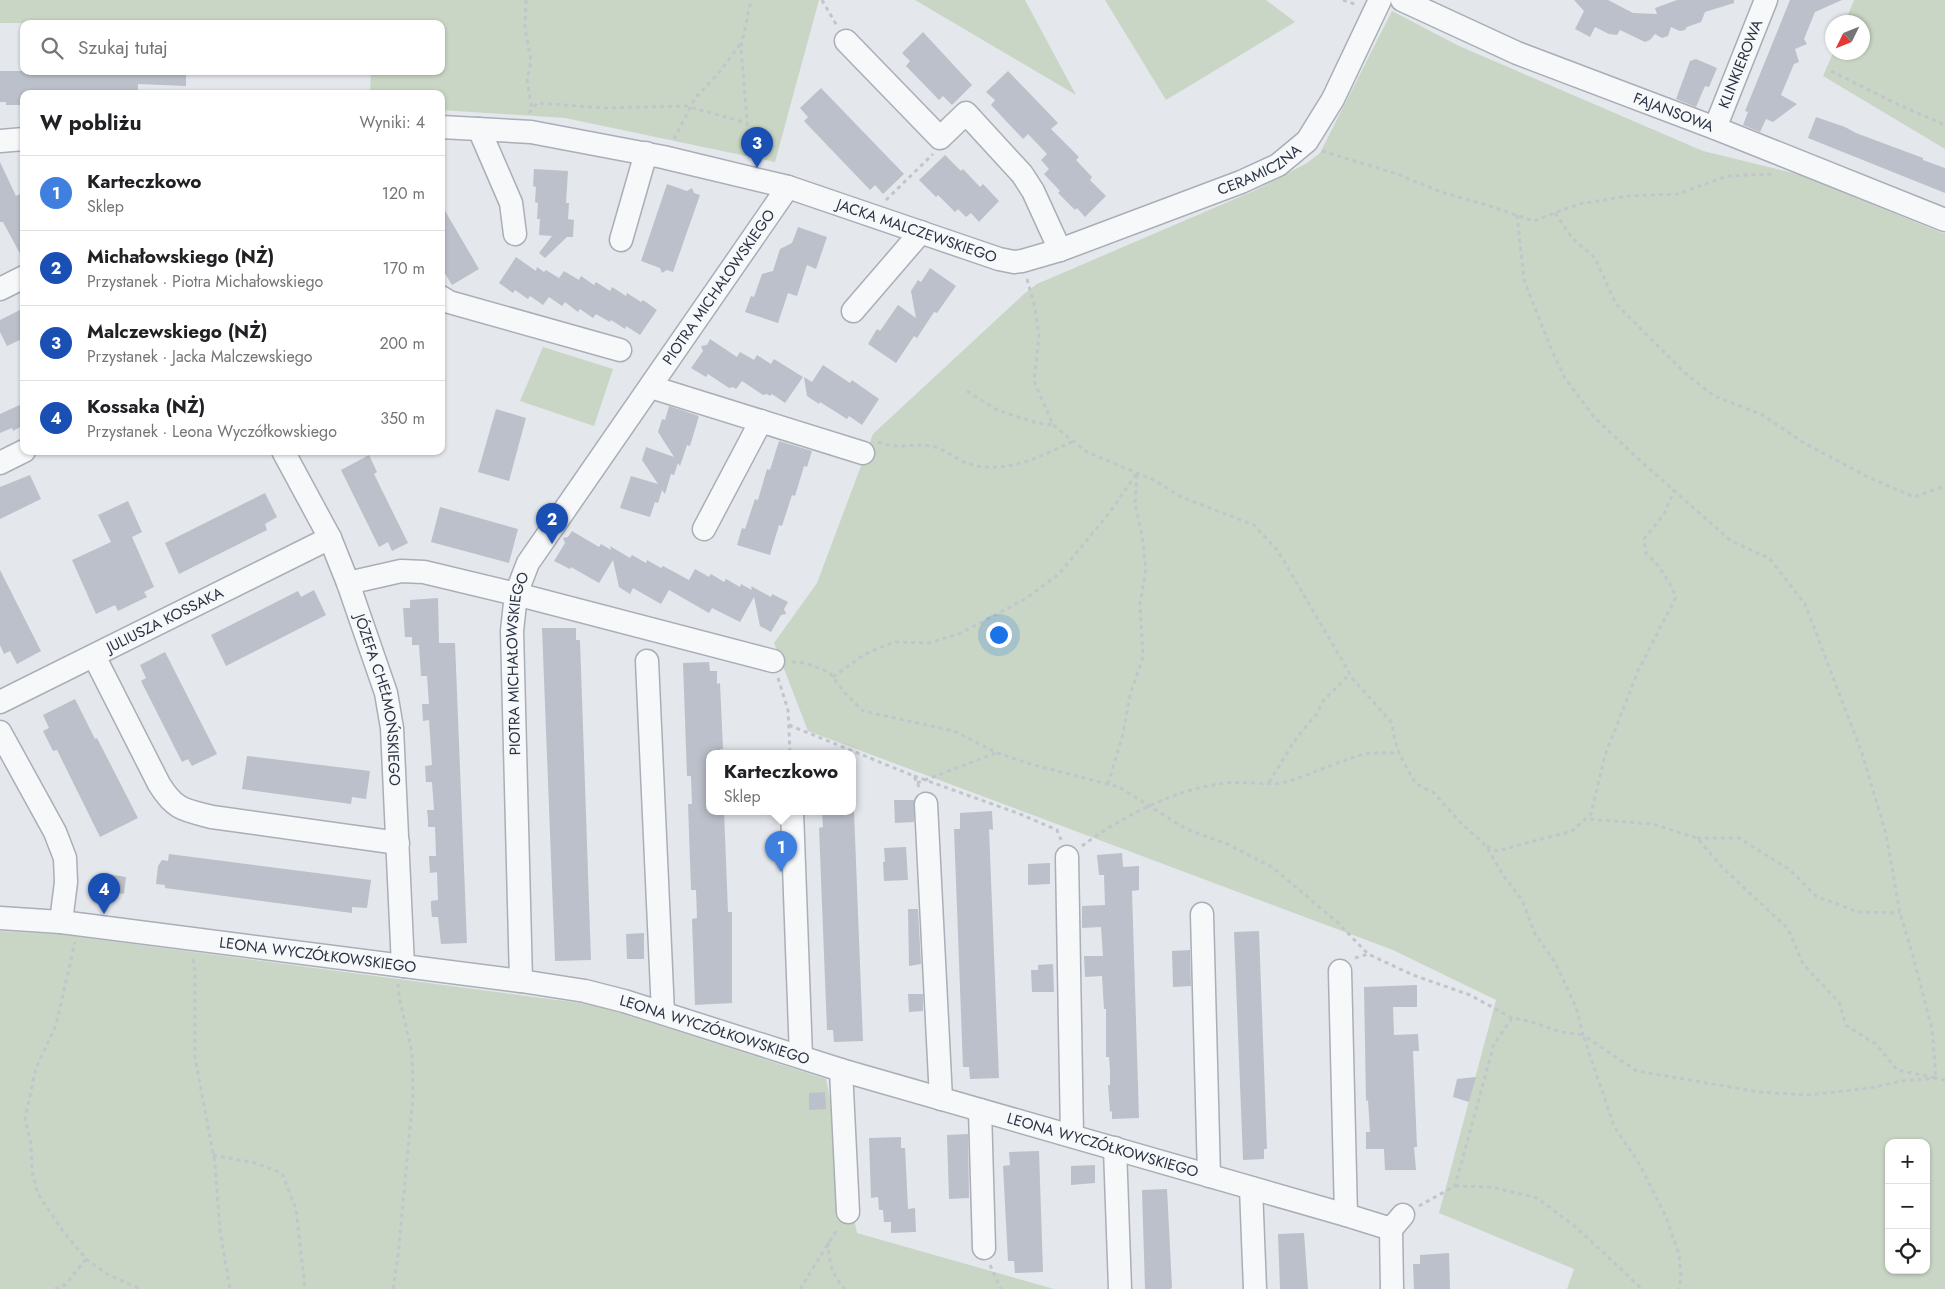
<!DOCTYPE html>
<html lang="pl">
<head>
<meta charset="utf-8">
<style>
  :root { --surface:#fff; --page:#f2f2f2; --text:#202124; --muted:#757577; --line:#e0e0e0; --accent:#b45309 }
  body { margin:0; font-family:Jost,sans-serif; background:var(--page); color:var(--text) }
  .controls { position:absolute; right:15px; bottom:15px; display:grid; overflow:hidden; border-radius:10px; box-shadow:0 1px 4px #0004 }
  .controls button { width:45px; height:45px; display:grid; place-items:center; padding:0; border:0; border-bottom:1px solid var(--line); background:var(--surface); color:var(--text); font:25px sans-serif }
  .compass { position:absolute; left:1825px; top:15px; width:45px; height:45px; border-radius:50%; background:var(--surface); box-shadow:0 1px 4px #0004; rotate:227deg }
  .you { position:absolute; left:998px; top:634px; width:18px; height:18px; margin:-12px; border:4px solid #fff; border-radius:50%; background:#1a73e8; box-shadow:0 0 0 8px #1a73e833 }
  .badge { display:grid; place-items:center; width:32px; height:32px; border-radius:50%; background:var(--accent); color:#fff; font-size:16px; font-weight:700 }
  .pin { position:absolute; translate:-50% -41px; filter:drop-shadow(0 1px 2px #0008) }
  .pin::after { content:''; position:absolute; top:26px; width:18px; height:15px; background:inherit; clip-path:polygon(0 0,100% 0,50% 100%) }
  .popup { position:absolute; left:706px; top:750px; width:150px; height:65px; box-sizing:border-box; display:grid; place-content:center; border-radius:10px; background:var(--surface); filter:drop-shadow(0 1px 4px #0005); font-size:16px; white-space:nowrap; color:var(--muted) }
  .popup b { font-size:19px; color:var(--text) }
  .popup::after { content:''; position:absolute; left:50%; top:100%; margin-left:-10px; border:10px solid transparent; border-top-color:var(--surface) }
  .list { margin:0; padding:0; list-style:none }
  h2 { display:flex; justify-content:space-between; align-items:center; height:65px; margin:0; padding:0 20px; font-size:21px }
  h2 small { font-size:16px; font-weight:400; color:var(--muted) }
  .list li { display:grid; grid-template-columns:32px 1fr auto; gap:15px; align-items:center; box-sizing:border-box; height:75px; padding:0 20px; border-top:1px solid var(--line) }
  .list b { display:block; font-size:19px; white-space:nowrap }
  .list p { margin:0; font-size:16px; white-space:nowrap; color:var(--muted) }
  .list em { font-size:16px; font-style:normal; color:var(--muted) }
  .icon { flex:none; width:28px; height:28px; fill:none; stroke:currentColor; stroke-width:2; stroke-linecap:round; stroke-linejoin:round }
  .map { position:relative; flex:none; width:1945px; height:1289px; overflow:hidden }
  .search { position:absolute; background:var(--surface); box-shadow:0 1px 4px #0004; left:20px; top:20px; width:425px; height:55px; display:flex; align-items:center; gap:12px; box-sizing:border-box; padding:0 18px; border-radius:10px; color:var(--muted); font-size:19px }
  .panel { position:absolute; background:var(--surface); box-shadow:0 1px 4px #0004; left:20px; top:90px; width:425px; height:365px; border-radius:10px }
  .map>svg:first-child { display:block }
</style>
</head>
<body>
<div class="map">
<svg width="1945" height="1289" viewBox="0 0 1945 1289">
  <rect width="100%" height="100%" fill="#e4e7ec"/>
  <path fill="#c9d6c5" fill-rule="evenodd" d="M0,0H819L775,162L565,118L441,110V94H370L371,71H441V24L0,23Z
    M915,0H1025L1076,95Z
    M1105,0H1266L1295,22L1166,100Z
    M1854,0H1945V149L1823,76L1833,53L1862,52V22H1845Z
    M1392,11L1459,46L1703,151L1801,175L1945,234V1289H1567L1574,1269L1439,1213L1496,1000L1393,950L808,731L774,643L817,583L873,434L1024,294L1037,284L1258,189L1307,163L1320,153ZM1889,1143H1926V1270H1889Z
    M543,347L613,369L594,426L520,401Z
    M0,931L57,934L595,1005L826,1079L857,1233L1054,1289H0Z"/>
  <path fill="#bbc0ca" d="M1574,0H1608L1633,13L1657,14L1655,8L1677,0H1734V3L1705,12L1701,22L1687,27L1685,30L1680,31L1671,27L1668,36L1662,38L1655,34L1650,40L1645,42L1620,30L1617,35L1609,34L1595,27L1590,37L1575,29L1584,11Z
    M1790,0H1842L1815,12L1804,39L1807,44L1795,49L1799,62L1794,64L1781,95L1797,104L1773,122L1766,119L1760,132L1743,125L1748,112L1745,111Z
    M923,32L972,85L952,105L943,96L939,100L906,66L910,61L902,53Z
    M1696,59L1717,68L1709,87L1705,86L1696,107L1676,99L1690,61Z
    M0,71H186V86L138,84V94H24V105H6V102H0Z
    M1008,71L1058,123L1051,129L1079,157L1076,160L1092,177L1090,180L1106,196L1085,217L1077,208L1075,210L1058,193L1060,191L1044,174L1049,169L1041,160L1047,154L1028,134L1023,139L991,105L995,100L986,92Z
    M821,88L904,174L883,194L875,185L870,190L804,121L808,117L800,108Z
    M1816,117L1845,127L1856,133L1923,158V160L1945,168V193L1808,138Z
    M945,155L961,171L963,169L980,187L983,184L999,201L979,222L971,213L966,217L958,209L955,212L938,195L936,197L919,180Z
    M0,162L16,196L24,192V261L3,222H0Z
    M534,169L568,171L566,203H569L568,219L574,220L573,237H567L545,258L539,253L552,236L539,235L540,219H537L538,203L535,202L536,187L533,186Z
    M667,184L687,191L692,188L694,193L700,195L673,272L667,270L662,273L660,268L641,261Z
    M441,204L479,269L452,285L441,267Z
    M798,227L827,237L816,269L807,265L797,296L788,293L778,323L745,312L751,296L754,297L762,274L773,271L780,249L792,243Z
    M516,257L536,271L537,267L544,272L546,270L559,278L564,271L579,280L581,276L594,285L596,282L610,291L612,287L626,296L627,293L641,302L643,300L657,310L640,335L626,326L625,329L611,320L610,322L596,314L593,318L580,309L578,312L565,302L562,306L549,297L543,305L530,296L528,299L515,290L513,293L499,283Z
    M930,268L956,286L937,313L934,312L917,338L914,336L896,363L868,344L877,329L880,331L898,305L916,318L911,291L918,280L921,282Z
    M24,308V338L7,346L0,332V320Z
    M710,339L737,357L740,352L754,360L757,355L771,364L774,359L803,377L785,403L772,394L770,396L767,394L763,395L742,381L736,389L733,387L729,388L708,374L706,377L691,368L703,351L701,346L707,345Z
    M823,365L850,383L852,380L879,399L862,425L849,416L847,419L820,402L819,404L807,396L804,377L812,382Z
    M24,403V425L13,431L12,428L0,433V414Z
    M669,406L699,416L690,446L687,445L680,466L678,463L674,475L671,474L665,494L662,490L658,503L655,502L650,517L620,508L631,476L658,484L642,460L646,447L674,457L658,432L662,419L665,420Z
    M496,409L526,418L509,481L478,472Z
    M779,441L812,451L807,467L804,466L795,496L792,495L782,526L779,525L770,555L737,545L742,528L745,529L755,499L758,500L767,469L770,470Z
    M369,455L377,472L374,474L408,543L392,551L388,542L379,547L341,470Z
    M30,475L41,499L0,519V487Z
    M265,493L277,517L265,524L267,530L179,574L165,543Z
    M128,501L142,532L132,537L154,587L144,592L147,597L118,611L115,605L96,614L72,560L111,542L98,515Z
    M440,507L518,529L509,563L431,542Z
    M572,531L599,547L601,544L611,550L610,546L630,558L632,555L646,563L647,560L661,568L663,566L689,580L695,569L709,577L711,574L724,582L726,579L740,587L741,584L752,590L751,586L771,597L772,594L788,602L784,609L786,614L781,615L771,632L760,626L754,597L740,622L712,608L709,613L669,590L661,604L633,588L630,594L619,587L613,560L599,583L571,567L570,569L554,561L565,543L563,538L568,537Z
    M0,570L41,651L17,664L10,651L4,654L0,645Z
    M314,590L326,615L226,666L211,635L298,591L301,597Z
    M438,598L439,643H455L467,943L441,944L438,917H432L431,908V901L438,900L437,872L430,873L429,856H436L435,827H428V819L427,810H434L432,782H426L425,766L432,765L429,720L423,721L422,704H429L427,676H421L419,645H412V637H405L403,608H410V600Z
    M542,628H576V640H580L591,960L555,961Z
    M165,652L217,754L192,766L188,759L182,762L141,681L146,678L140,665Z
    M709,662L710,671H717V684L720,683L723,749H720V753H710V811H724L728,912H732V1003L695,1005L692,919L697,918L696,890H691L688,804H692L691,776H687L683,663Z
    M75,699L95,739L97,738L138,818L100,837L57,750L53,751L43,731L49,728L43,715Z
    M247,756L370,771L366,799L352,797L351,804L242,789Z
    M894,800H914V822L895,823Z
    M822,811H854L863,1041L834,1042L833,1030H827L819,828L823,827Z
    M992,811L993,830L989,829L999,1078L970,1079L969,1067H963L954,829H960V813Z
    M906,847L908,880L884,881L883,862H885L884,848Z
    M1122,853L1123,867L1139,866V890L1132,891L1139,1118L1112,1119V1111L1110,1112L1108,1085H1110V1070L1109,1057H1106V1009H1104L1102,976L1085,977L1084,956H1103L1101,927L1082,928V906L1105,905L1104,875H1099L1097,855Z
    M169,854L371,880L367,908L352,907V913L165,888V885L156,884L158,866L162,860L168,861Z
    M1050,863V884L1028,885V864Z
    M108,874L126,877L124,894L106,891Z
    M908,909H918L921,964L909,966Z
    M1259,931L1267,1149H1264V1159L1243,1160L1234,932Z
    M644,933V959H627L626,934Z
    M1190,950L1191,986L1173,987L1172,951Z
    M1053,964L1054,992H1032L1031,970H1038V965Z
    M1417,985V1007H1393L1394,1035L1418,1034L1419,1051H1413L1417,1147H1414L1416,1170H1385L1384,1149H1366V1132H1370L1368,1100L1366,1101L1364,987Z
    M908,994H923V1011L909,1012Z
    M1476,1077L1469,1102L1453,1097L1457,1079Z
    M825,1092L826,1109L809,1110V1093Z
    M968,1134L969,1198L949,1199L947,1135Z
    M901,1137V1148H905L908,1209L915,1208L916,1232L891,1233V1222H884L883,1210H879L878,1197L871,1198L869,1138Z
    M1039,1151L1043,1272L1015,1273L1014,1261H1008L1003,1166L1010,1165L1009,1152Z
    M1095,1165V1183L1071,1185V1166Z
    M1167,1189L1172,1287L1171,1289H1145L1142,1190Z
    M1304,1233L1308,1289H1280L1278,1234Z
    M1449,1253L1450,1289H1414L1413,1264H1420V1255Z"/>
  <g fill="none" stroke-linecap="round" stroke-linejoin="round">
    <g stroke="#a9aeb7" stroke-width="25">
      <g id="minor">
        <path id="s1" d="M1402,0L1517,53L1715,128L1945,220"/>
        <path d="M846,41L940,138L966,113L1022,174L1033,191L1060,250"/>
        <path id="s2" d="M441,127L531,132L663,157L788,187L999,259L1014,262L1022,261L1060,250L1241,182L1278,165L1307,141L1333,99L1380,0"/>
        <path id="s3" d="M1715,128L1766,0"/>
        <path d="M479,129L511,203L515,234"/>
        <path d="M0,141L24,139"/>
        <path d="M621,240L646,153"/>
        <path d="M0,289L24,277"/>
        <path d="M441,297L449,302L620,350"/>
        <path d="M853,311L921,232"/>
        <path d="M651,387L863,453"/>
        <path id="s4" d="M283,451L330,538L348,583L386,693L392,728L403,966"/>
        <path d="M0,463L24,451"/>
        <path d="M704,529L761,421"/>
        <path d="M348,583L401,571L424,572L516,594L773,661"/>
        <path d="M94,656L159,784C175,810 184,810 212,817L398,843"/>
        <path d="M647,661L663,1013"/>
        <path id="s5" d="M0,702L330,538"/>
        <path d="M0,732L55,832L65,858L66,882L61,922"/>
        <path d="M926,804L941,1099"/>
        <path d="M792,811L801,1057"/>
        <path d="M1067,857L1072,1136"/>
        <path d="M1202,914L1209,1176"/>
        <path id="s6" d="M0,918L61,922L521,981L585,991L624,1001L841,1070L1346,1215L1391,1229L1403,1215"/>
        <path d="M1340,971L1346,1215"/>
        <path id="s7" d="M521,981L512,631L516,594L528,563L788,187"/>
        <path d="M841,1070L848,1212"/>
        <path d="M980,1110L984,1248"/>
        <path d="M1115,1148L1120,1289"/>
        <path d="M1251,1188L1255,1289"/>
        <path d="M1391,1229L1392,1289"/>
      </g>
    </g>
    <path stroke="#c2c5cb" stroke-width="3" stroke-dasharray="4 4" stroke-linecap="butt" d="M526,0L525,28L531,61L527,80L532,109
      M822,0L837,26
      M1343,0L1357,5
      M1831,71L1897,104L1945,125
      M529,113L537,103L605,108L686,106L747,123
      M674,139L695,98L718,74L741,43
      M1322,151L1397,174L1441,192L1493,207L1533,221L1579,204L1628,196L1678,194L1727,176L1775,174
      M750,158L741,47L751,0
      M886,200L933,154
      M1555,213L1573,239L1595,258L1616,304L1685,373L1714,396L1763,415L1804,443L1870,478L1914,497L1945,486
      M1517,215L1524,280L1552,351L1565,378L1594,417L1635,456L1731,541L1769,558L1805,604L1862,753L1886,834L1900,913L1913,956L1932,1029L1936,1078L1897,1070L1877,1045L1846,1025L1839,1002L1803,964L1788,929L1722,867L1697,838L1653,824L1586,819
      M1027,279L1035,308L1039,335L1034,381L1053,425L1087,452L1156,481L1179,496L1254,525L1278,551L1353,679L1392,723L1394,737L1399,753L1415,783L1434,793L1460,822L1486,846L1503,875L1522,900L1535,934L1555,962L1576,1007L1583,1035L1637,1071L1759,1092L1808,1095L1870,1088L1901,1081L1936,1078L1945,1080
      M967,391L997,410L1037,423L1053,425
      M878,442C897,450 911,443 931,446C944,448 956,460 969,464C1007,475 1040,456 1074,441
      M792,662L805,663L829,672L844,692L863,711L954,731L997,753L1034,765L1119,787L1186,829L1227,844L1272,867L1337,922L1368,954
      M833,677L865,654L894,642L928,643L959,634L1025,599L1059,574L1110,512L1137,473
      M778,678L788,710L790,753
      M789,725L914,776L919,787
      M914,776L1020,814L1057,830L1061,840
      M1269,782L1297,737L1316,715L1323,701L1350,674
      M917,783L996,753
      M1108,784L1123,734L1130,695L1143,657L1140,604L1146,569L1142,535L1135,504L1137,473
      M1697,838H1739L1790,870L1816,896L1858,912L1900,913
      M1082,846C1121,817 1177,788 1226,783C1243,781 1271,786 1286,782C1313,774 1338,761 1365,754C1376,752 1388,753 1399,753
      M1487,846L1497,851L1572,831L1591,814L1605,755L1638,671L1676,597L1671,586L1658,565L1646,553L1644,539L1664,514L1674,490
      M1355,958L1368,954L1413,975L1470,995L1512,1018
      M193,959L195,970V1057L215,1164L220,1231L230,1289
      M213,1155L255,1163L282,1173L296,1209L305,1289
      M1455,1186L1491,1187L1537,1198L1576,1227L1642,1289
      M1419,1206L1455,1186L1494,1044L1512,1018L1529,1021L1561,1032L1583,1035L1614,1126L1640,1165L1666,1217L1679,1254L1681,1277L1679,1289
      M828,1242C830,1263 830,1273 845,1289
      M86,1259L107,1274L140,1289
      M990,1265L1001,1289
      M55,1289L65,1285L86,1259L63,1231L38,1194L32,1171L31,1144L25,1119L36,1068L56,1025L75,942
      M393,1289L398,1256L413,1096L412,1052L399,997L398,984
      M800,1289L838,1228"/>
    <use href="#minor" stroke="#f7f8fa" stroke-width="22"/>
  </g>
  <g text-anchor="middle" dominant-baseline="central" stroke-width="5" stroke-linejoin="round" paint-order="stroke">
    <g font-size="15" fill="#2b3445" stroke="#f4f6f9">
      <text stroke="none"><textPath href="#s3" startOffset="69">KLINKIEROWA</textPath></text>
      <text stroke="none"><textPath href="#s1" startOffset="294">FAJANSOWA</textPath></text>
      <text stroke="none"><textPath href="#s2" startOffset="854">CERAMICZNA</textPath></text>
      <text stroke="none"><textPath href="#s2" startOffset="489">JACKA MALCZEWSKIEGO</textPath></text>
      <text stroke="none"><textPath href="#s7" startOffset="756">PIOTRA MICHAŁOWSKIEGO</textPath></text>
      <text stroke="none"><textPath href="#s5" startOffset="184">JULIUSZA KOSSAKA</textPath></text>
      <text stroke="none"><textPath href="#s7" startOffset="318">PIOTRA MICHAŁOWSKIEGO</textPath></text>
      <text stroke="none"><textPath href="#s4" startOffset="269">JÓZEFA CHEŁMOŃSKIEGO</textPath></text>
      <text stroke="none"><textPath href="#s6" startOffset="320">LEONA WYCZÓŁKOWSKIEGO</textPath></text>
      <text stroke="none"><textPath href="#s6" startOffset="725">LEONA WYCZÓŁKOWSKIEGO</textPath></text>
      <text stroke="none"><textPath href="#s6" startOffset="1130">LEONA WYCZÓŁKOWSKIEGO</textPath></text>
    </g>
  </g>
</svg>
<div class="controls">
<button>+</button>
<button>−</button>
<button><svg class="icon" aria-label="locate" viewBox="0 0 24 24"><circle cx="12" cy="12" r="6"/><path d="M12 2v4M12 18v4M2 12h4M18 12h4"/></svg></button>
</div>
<svg class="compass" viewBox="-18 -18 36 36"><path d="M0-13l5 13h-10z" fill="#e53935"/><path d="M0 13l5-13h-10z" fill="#757577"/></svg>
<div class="you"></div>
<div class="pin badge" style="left:781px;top:872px;background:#3f7fe0">1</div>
<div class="popup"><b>Karteczkowo</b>Sklep</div>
<div class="pin badge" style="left:552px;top:544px;background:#1a4fb4">2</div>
<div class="pin badge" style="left:757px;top:168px;background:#1a4fb4">3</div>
<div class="pin badge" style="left:104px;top:914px;background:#1a4fb4">4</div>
<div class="search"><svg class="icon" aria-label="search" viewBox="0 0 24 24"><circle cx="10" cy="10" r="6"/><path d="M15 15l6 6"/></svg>Szukaj tutaj</div>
<section class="panel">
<h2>W pobliżu<small>Wyniki: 4</small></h2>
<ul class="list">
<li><span class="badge" style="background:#3f7fe0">1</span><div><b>Karteczkowo</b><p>Sklep</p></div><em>120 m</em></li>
<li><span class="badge" style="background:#1a4fb4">2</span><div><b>Michałowskiego (NŻ)</b><p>Przystanek · Piotra Michałowskiego</p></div><em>170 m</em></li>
<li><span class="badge" style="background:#1a4fb4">3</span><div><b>Malczewskiego (NŻ)</b><p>Przystanek · Jacka Malczewskiego</p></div><em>200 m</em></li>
<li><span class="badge" style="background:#1a4fb4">4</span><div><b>Kossaka (NŻ)</b><p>Przystanek · Leona Wyczółkowskiego</p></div><em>350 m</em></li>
</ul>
</section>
</div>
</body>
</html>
